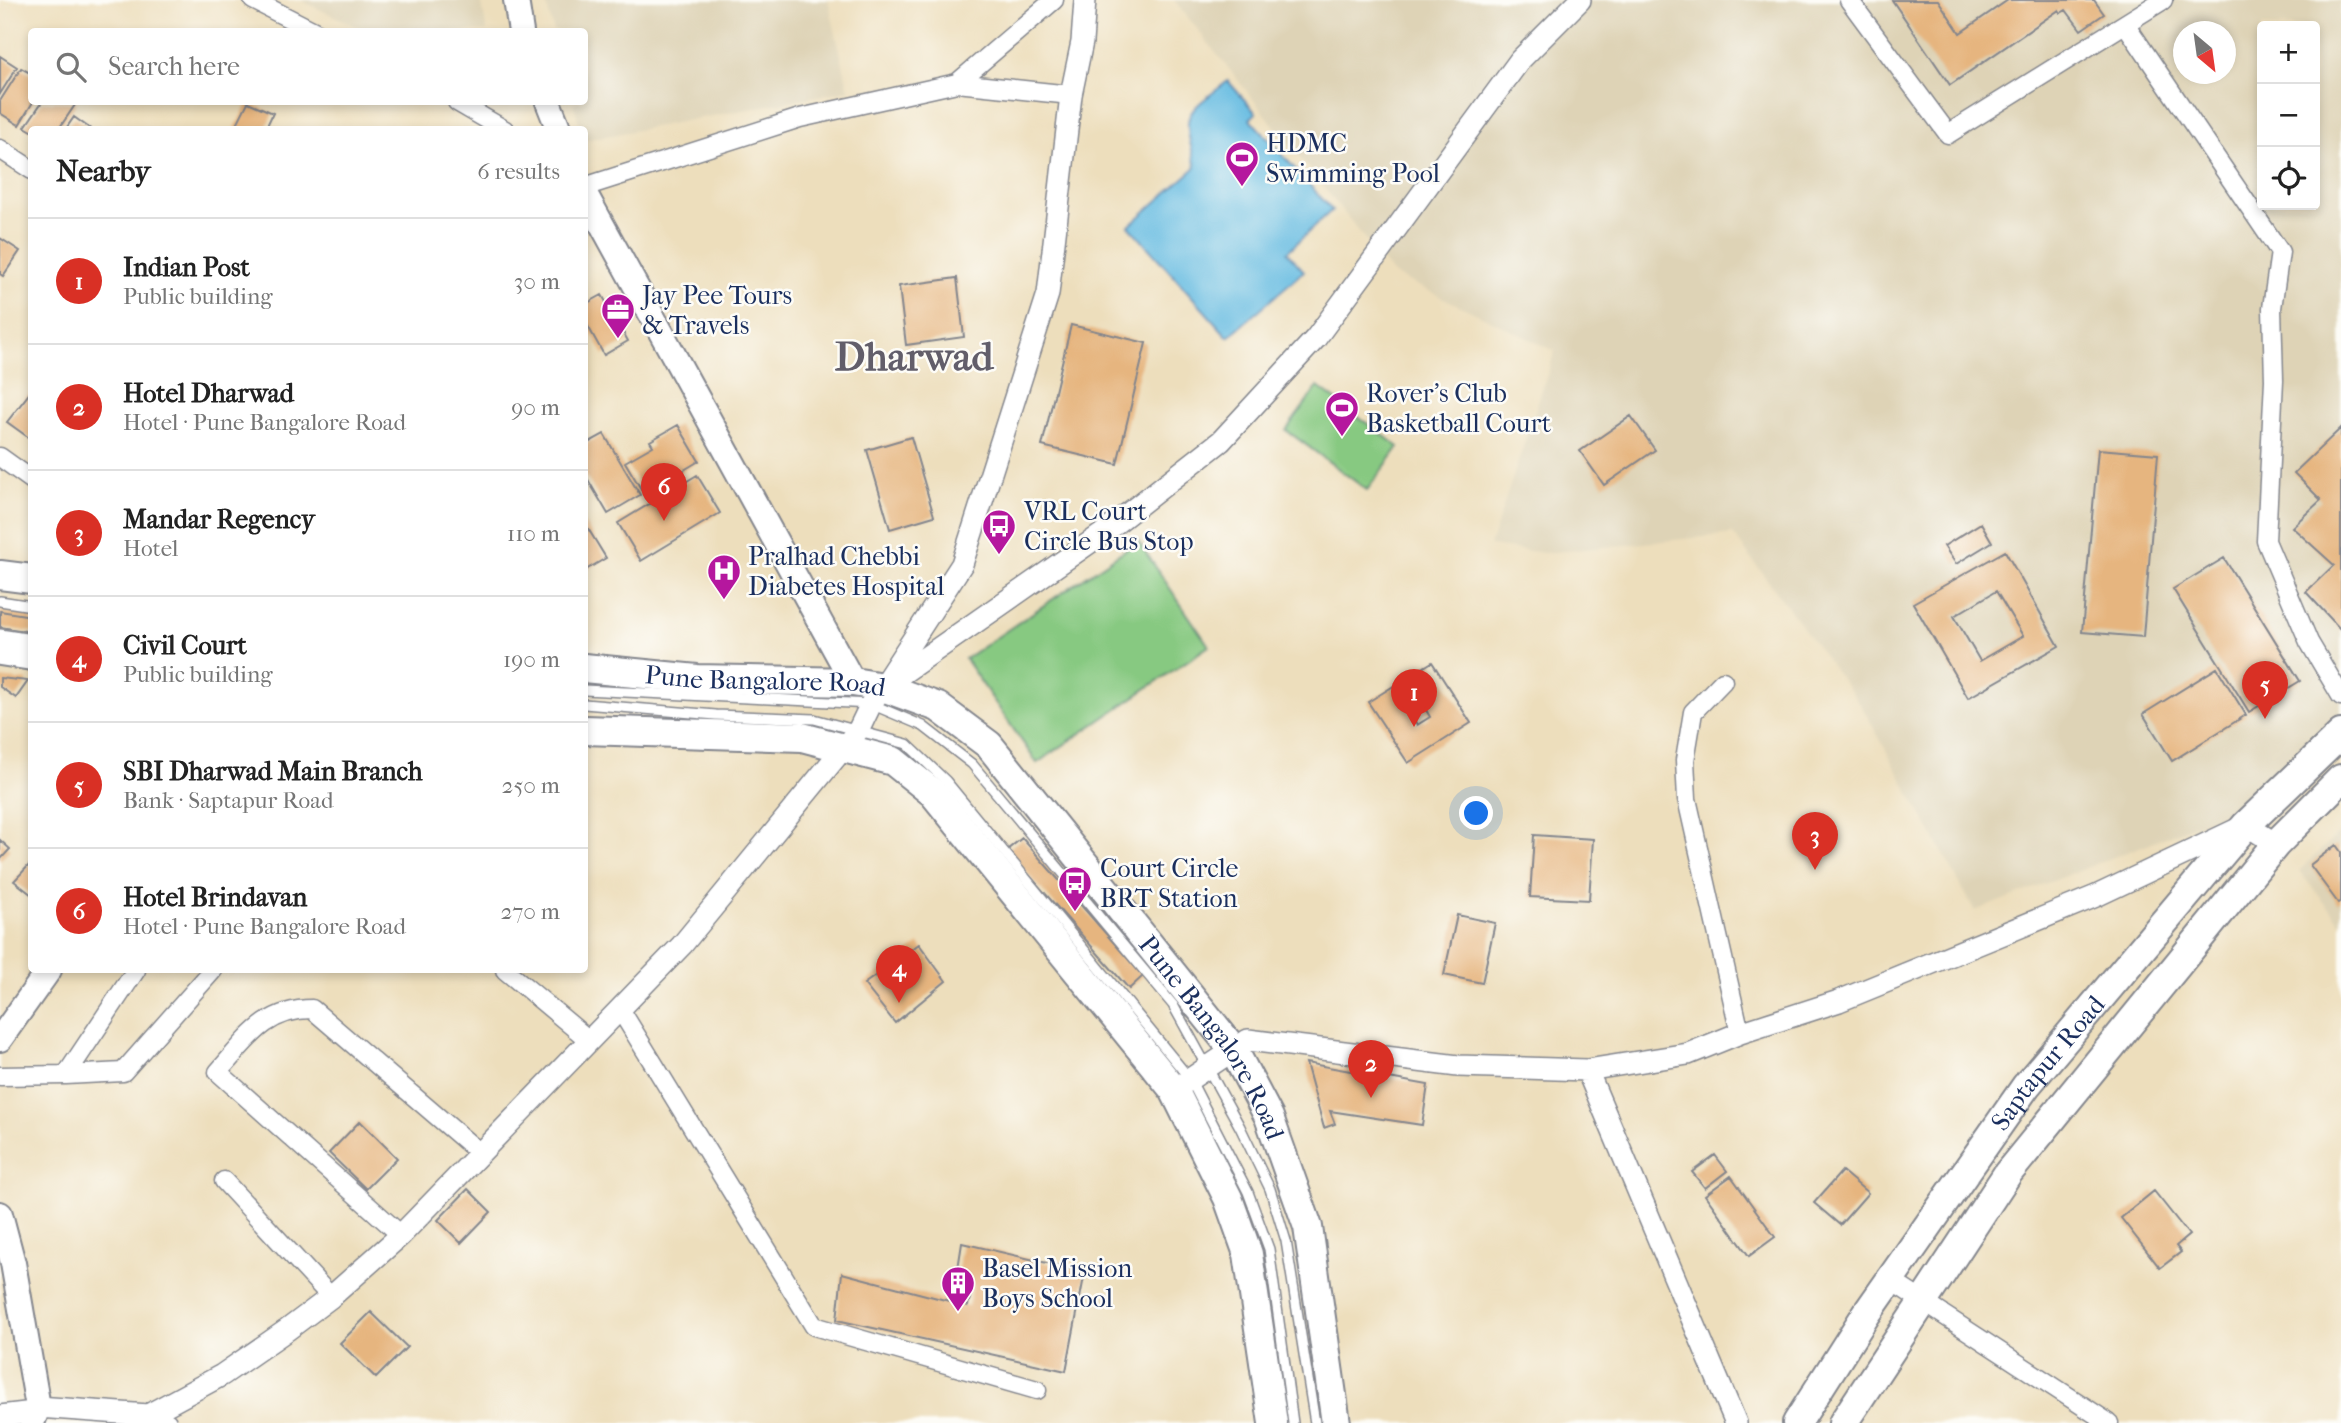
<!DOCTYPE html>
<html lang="en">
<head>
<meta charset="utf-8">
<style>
  :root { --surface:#fff; --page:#f2f2f2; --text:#222; --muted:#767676; --line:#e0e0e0; --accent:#d93025 }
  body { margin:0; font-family:"IM FELL French Canon",serif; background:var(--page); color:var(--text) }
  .controls { position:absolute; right:21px; top:21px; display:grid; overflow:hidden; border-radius:7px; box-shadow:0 4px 10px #0003 }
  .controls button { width:63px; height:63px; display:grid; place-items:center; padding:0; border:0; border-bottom:2px solid var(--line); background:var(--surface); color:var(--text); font:35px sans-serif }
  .compass { position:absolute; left:2173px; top:21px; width:63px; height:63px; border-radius:50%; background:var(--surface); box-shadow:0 4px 10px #0003; rotate:151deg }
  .you { position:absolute; left:1477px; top:814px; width:24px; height:24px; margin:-18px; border:5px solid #fff; border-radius:50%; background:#1a73e8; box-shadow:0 0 0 10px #1a73e833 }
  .badge { display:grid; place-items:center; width:46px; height:46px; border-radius:50%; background:var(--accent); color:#fff; font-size:23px; font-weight:700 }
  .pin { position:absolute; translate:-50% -58px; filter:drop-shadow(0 2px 4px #0008) }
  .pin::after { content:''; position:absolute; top:37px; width:24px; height:21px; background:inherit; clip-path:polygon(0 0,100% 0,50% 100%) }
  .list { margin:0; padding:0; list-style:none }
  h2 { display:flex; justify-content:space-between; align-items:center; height:91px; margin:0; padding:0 28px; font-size:30px }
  h2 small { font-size:23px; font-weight:400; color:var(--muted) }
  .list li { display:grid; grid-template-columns:46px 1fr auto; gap:21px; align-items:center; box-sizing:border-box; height:126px; padding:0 28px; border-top:2px solid var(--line) }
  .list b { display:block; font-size:26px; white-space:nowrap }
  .list p { margin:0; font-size:23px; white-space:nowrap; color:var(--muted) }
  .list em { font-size:23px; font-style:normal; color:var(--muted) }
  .icon { flex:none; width:38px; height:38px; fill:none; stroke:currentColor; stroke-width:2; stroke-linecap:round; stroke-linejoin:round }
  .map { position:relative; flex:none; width:2341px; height:1423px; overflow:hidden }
  .search { position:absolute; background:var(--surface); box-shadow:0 4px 10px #0003; left:28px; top:28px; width:560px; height:77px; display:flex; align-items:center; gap:18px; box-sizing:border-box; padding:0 24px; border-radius:7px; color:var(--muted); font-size:26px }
  .panel { position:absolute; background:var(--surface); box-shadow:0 4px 10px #0003; left:28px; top:126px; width:560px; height:847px; border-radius:7px }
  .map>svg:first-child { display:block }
</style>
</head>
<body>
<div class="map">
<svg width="2341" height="1423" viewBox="0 0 2341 1423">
  <rect width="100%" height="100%" fill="#fdfcf7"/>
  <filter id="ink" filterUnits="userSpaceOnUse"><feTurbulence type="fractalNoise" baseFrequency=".0143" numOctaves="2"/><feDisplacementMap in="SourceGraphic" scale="14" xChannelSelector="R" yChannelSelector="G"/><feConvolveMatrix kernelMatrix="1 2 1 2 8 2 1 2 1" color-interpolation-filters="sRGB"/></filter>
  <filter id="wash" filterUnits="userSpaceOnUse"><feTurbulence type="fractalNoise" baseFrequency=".00686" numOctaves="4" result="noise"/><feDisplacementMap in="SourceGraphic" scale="28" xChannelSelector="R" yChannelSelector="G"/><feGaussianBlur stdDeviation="1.57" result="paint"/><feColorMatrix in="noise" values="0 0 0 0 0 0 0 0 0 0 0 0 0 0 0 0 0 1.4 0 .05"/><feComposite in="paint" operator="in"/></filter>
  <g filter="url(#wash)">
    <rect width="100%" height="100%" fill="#eddebc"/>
    <path fill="#ded3b6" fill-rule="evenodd" d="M300,0H481L487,31H366Z
      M545,0H828L849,90L585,140L584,130L581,129L573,102H584V32L554,31Z
      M1174,0H2341V719L2250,804L1975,911L1861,705L1733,534L1545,553L1490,546L1555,351L1393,274ZM2262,26H2315V205H2262ZM2184,32H2226V74H2184Z
      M2341,831V923L2299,871Z"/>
    <path fill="#87c981" stroke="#517c70" stroke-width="2" d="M1318,387L1399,447L1367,490L1286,430Z
      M1138,541L1209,646L1037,763L965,659Z"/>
    <path fill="#65bbe1" stroke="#4075a0" stroke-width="2" d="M1228,81L1256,113L1250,119L1332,210L1287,252L1304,271L1228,337L1129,226L1196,167C1182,110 1182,117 1228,81Z"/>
    <g id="blocks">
      <path fill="#e6b57f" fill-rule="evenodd" d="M1892,0H1938L1960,33L2008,0H2094L2104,14L2081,30L2066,10L2061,13L2059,10L1950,85Z
        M0,56L17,67L0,94Z
        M21,68L32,74L33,102L19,125L0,113V101Z
        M42,102H77L58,130L32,131L25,127Z
        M248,102L273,113L265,130H234Z
        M74,117L92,130H65Z
        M0,238L20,251L3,276L0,274Z
        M957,278L964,337L906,345L899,286Z
        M602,295L628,341L604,355L584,319V305Z
        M1071,325L1146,343L1117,464L1042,446Z
        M32,390V440L7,422Z
        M1631,416L1655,450L1604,485L1580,451Z
        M678,425L699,461L644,494L625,462L653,446L650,441Z
        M2341,428V630L2306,592L2334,565L2292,527L2321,500L2294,473Z
        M604,434L640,495L608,514L584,473V445Z
        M911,437L934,516L890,529L867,450Z
        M2098,449L2158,454L2143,637L2082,632Z
        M697,475L720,513L641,561L618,523Z
        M584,522L606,558L584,571Z
        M1981,523L1992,542L1956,564L1944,546Z
        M2005,551L2059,646L1968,698L1913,603ZM1996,591L2023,636L1980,661L1954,616Z
        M2224,558L2300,681L2249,712L2173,589Z
        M0,611L32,616V632L0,627Z
        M1432,662L1471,723L1408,763L1368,702ZM1422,703L1430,717L1417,725L1409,710Z
        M2217,668L2246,715L2172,761L2143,714Z
        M0,678L28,681L16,698L0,687Z
        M1534,835L1593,839L1589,900L1530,897Z
        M1022,838L1143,976L1129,989L1007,850Z
        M0,840L10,849L0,860Z
        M2336,845L2341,852V901L2338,903L2310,865Z
        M32,862V895L14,881Z
        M1457,915L1495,923L1482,983L1444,975Z
        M919,944L946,981L895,1023L864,984Z
        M1306,1063L1428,1085L1422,1125L1330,1111L1335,1124L1324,1128Z
        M360,1121L397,1158L366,1189L329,1153Z
        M1715,1155L1727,1171L1705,1188L1692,1172Z
        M1842,1171L1868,1193L1840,1225L1814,1203Z
        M1731,1176L1775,1237L1749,1256L1705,1195Z
        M468,1189L491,1212L461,1243L438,1220Z
        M2154,1191L2189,1235L2176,1246L2181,1252L2160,1268L2121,1218Z
        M962,1243L1085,1272L1066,1371L837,1320L842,1273L968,1306L973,1285L957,1275Z
        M371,1312L407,1347L376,1378L340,1343Z"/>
    </g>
  </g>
  <g filter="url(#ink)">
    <use href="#blocks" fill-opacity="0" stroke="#84868d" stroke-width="2"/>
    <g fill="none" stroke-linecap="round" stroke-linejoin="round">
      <g stroke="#84868d" stroke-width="12">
        <path id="service" d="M0,601L32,606
          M0,634L32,639
          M584,690L871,704L923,726L972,764L1173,1005L1240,1127L1270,1189L1286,1241L1315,1423
          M584,704L716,715L814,719L907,744L946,781L1190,1079L1248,1192L1269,1249L1293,1423"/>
      </g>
      <g stroke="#84868d" stroke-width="21">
        <path id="minor" d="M253,0L316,32
          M1849,0L1948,134L2163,0
          M2126,25L2280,252L2272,308L2274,380L2266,541L2309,642L2341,696
          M957,83L1071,95
          M457,102L505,130
          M0,149L32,170
          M584,187L800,118L957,83L1054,0
          M0,457L32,480
          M1723,681L1693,712L1685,760L1687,799L1740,1033
          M505,970L590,1041
          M620,1009L814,1326L1037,1390
          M66,1075L123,1072L213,970
          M0,1076L66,1075L136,970
          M224,1181L331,1297
          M401,1235L218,1072C247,1040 265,1009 312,1009L481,1154
          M1890,1280L2109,1423"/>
      </g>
      <g stroke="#84868d" stroke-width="24">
        <path id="tertiary" d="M893,680L1102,534L1221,441L1316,338L1520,60L1580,0
          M1587,1070L1736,1423
          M1174,1090L1248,1040L1458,1066L1587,1070L1688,1054L1740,1033L1839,1001L2096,896L2246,825L2276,844
          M148,1415L222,1375L287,1330L331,1297L401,1235L682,945L859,729L871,704L962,564L1048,294L1071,95L1082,42L1085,0
          M0,1416L34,1412L38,1407L148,1415L166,1423"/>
      </g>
      <g stroke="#84868d" stroke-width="28">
        <path id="secondary" d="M516,0L521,32
          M548,102L559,130
          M584,192L853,682
          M0,1039L49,970
          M0,1214L13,1263L38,1407L32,1423"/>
      </g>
      <g stroke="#84868d" stroke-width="32">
        <g id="primary">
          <path d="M0,575L32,579"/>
          <path d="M0,651L32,656"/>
          <path id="s1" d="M584,668L697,679L853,682L883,687L938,707L989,745L1233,1049L1269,1117L1308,1227L1336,1423"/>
          <path d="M584,730L802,737L893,761L933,793L1174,1090L1228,1198L1248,1254L1273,1423"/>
          <path id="s2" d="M1797,1423L1867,1313L2026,1086L2246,825L2341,734"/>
          <path d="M1843,1423L2008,1173L2276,844L2341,779"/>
        </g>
      </g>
      <use href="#service" stroke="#fff" stroke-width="9"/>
      <use href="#minor" stroke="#fff" stroke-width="18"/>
      <use href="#tertiary" stroke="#fff" stroke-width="21"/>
      <use href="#secondary" stroke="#fff" stroke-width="24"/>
      <use href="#primary" stroke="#fff" stroke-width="28"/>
    </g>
  </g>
  <defs>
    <g id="stadium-pin" transform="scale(1.75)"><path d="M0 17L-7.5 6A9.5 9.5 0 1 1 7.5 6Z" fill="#b5179e" stroke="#fdfcf7"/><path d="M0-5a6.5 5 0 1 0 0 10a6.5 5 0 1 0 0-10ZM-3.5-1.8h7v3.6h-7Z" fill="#fff"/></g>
    <g id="office-pin" transform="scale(1.75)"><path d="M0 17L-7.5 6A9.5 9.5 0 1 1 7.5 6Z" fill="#b5179e" stroke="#fdfcf7"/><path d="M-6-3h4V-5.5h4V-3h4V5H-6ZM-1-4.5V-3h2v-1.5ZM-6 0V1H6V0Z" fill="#fff"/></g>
    <g id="bus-pin" transform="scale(1.75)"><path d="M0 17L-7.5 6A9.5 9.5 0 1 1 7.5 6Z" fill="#b5179e" stroke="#fdfcf7"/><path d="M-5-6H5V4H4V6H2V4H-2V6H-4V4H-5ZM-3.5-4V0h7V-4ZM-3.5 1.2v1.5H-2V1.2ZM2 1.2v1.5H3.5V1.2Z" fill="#fff"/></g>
    <g id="hospital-pin" transform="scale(1.75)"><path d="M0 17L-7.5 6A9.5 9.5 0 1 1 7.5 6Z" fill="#b5179e" stroke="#fdfcf7"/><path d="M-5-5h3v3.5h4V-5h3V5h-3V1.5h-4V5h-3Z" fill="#fff"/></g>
    <g id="building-pin" transform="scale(1.75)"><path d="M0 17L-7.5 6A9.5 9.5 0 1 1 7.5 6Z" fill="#b5179e" stroke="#fdfcf7"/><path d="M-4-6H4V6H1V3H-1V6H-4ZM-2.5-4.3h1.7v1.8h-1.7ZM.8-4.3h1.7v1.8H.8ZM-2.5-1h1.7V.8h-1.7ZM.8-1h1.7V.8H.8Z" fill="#fff"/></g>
  </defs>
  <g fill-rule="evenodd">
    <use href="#stadium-pin" x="1242" y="158"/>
    <use href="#office-pin" x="618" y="310"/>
    <use href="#stadium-pin" x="1342" y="408"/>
    <use href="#bus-pin" x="999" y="526"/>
    <use href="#hospital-pin" x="724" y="571"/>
    <use href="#bus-pin" x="1075" y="883"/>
    <use href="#building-pin" x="958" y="1283"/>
  </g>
  <g text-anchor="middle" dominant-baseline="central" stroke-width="5" stroke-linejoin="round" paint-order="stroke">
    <g font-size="26" fill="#1b2f5e" stroke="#fdfcf7" text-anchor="start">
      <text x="1266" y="143">HDMC<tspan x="1266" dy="30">Swimming Pool</tspan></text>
      <text x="642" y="295">Jay Pee Tours<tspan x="642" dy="30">&amp; Travels</tspan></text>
      <text x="1366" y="393">Rover's Club<tspan x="1366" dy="30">Basketball Court</tspan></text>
      <text x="1024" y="511">VRL Court<tspan x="1024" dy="30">Circle Bus Stop</tspan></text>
      <text x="748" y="556">Pralhad Chebbi<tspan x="748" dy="30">Diabetes Hospital</tspan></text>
      <text x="1100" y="868">Court Circle<tspan x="1100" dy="30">BRT Station</tspan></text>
      <text x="982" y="1268">Basel Mission<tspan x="982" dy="30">Boys School</tspan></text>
    </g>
    <g font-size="26" fill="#1b2f5e" stroke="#fdfcf7">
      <text stroke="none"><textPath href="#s1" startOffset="182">Pune Bangalore Road</textPath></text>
      <text stroke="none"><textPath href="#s1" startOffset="791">Pune Bangalore Road</textPath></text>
      <text stroke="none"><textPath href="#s2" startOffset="439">Saptapur Road</textPath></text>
    </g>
    <g font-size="40" font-weight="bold" fill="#625e6a" stroke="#fdfcf7">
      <text x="914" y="357">Dharwad</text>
    </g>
  </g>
</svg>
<div class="controls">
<button>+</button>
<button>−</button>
<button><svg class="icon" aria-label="locate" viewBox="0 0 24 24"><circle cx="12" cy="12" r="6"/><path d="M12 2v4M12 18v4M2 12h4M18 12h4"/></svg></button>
</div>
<svg class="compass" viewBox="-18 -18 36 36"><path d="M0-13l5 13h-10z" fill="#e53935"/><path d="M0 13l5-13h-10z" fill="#767676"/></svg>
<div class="you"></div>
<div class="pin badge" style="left:1414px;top:727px">1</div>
<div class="pin badge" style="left:1371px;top:1098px">2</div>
<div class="pin badge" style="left:1815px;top:870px">3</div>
<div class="pin badge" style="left:899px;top:1003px">4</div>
<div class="pin badge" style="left:2265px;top:719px">5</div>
<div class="pin badge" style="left:664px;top:521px">6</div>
<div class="search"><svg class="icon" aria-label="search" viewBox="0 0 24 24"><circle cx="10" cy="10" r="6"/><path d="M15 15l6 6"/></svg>Search here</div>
<section class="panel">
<h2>Nearby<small>6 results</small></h2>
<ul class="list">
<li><span class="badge">1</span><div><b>Indian Post</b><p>Public building</p></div><em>30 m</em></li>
<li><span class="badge">2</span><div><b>Hotel Dharwad</b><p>Hotel · Pune Bangalore Road</p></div><em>90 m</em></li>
<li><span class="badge">3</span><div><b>Mandar Regency</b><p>Hotel</p></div><em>110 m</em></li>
<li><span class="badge">4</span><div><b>Civil Court</b><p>Public building</p></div><em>190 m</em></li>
<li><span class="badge">5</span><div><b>SBI Dharwad Main Branch</b><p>Bank · Saptapur Road</p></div><em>250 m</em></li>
<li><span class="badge">6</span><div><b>Hotel Brindavan</b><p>Hotel · Pune Bangalore Road</p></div><em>270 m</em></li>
</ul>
</section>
</div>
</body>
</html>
